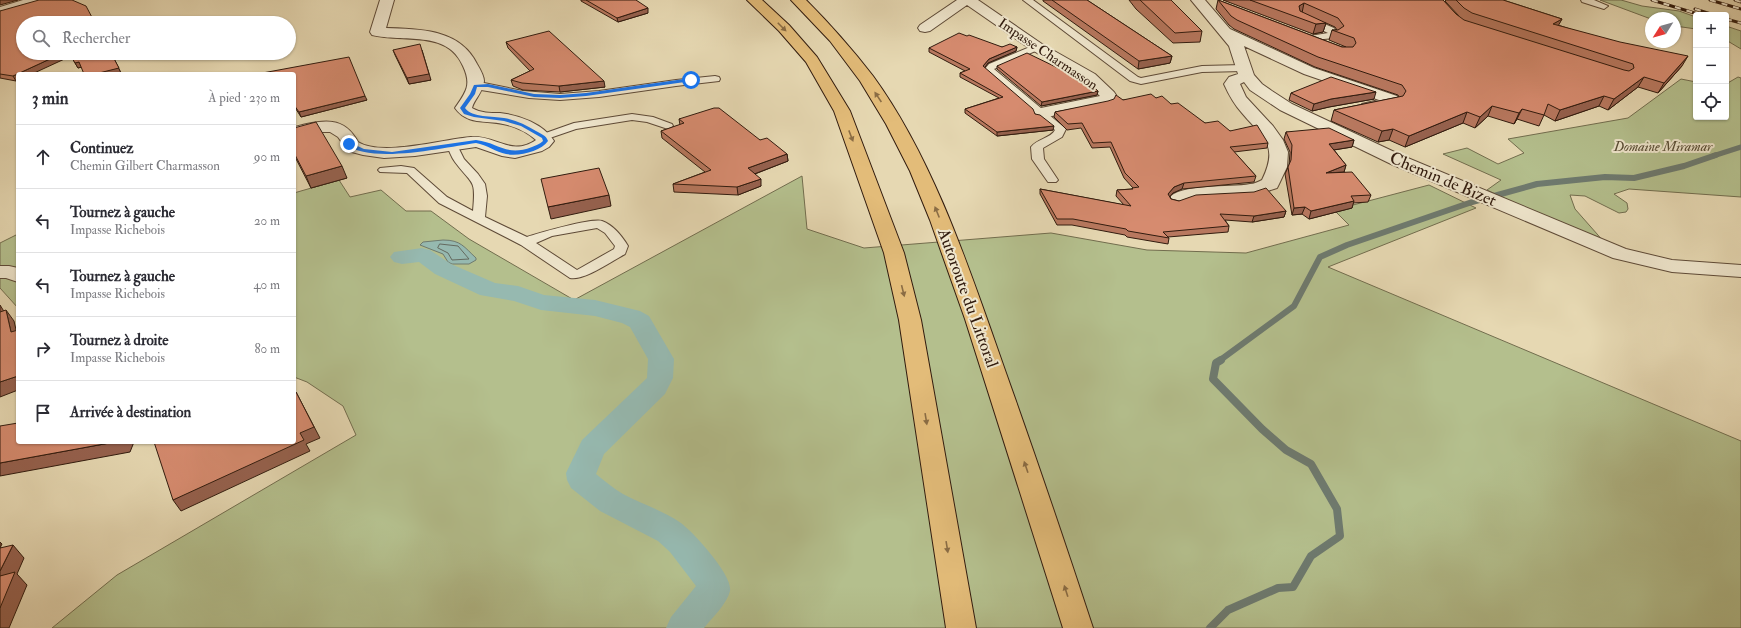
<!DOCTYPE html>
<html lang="fr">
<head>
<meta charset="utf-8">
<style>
  :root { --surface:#fff; --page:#f7f7f7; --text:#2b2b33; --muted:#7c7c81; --line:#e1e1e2 }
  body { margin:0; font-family:"IM FELL Double Pica",serif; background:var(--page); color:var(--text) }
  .controls { position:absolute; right:12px; top:12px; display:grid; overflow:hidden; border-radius:4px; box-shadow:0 1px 3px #0004 }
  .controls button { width:36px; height:36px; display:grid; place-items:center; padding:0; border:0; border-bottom:1px solid var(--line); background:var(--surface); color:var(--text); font:20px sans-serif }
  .compass { position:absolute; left:1645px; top:12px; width:36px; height:36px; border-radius:50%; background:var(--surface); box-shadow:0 1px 3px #0004; rotate:233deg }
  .stop { position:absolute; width:12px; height:12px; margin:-9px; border:3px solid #1a73e8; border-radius:50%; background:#fff }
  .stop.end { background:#1a73e8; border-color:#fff; box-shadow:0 1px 4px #0008 }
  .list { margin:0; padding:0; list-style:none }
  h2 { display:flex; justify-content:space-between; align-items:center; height:52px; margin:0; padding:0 16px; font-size:17px }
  h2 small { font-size:13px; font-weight:400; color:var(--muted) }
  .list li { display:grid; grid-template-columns:26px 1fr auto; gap:12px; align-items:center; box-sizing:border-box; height:64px; padding:0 16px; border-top:1px solid var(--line) }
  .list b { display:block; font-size:15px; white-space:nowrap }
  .list p { margin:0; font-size:13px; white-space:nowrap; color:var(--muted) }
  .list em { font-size:13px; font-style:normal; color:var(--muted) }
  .icon { flex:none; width:22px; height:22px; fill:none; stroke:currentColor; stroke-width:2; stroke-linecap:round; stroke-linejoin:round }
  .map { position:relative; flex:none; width:1741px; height:628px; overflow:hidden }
  .search { position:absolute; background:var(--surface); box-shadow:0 1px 3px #0004; left:16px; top:16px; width:280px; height:44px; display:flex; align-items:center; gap:10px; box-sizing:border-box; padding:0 14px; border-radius:22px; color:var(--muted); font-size:15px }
  .panel { position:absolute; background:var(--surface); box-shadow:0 1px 3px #0004; left:16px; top:72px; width:280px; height:372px; border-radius:4px }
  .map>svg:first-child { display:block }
</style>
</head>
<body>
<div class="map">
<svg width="1741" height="628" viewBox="0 0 1741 628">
  <rect width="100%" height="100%" fill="#e6d8b2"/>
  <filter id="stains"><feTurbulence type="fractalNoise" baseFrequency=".005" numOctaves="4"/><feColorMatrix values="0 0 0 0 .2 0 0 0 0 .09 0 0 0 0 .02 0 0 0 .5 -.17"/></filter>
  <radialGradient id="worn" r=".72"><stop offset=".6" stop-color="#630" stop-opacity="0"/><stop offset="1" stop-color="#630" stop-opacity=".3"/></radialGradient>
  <path fill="#b4bf8d" stroke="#726d4e" d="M1600,0H1621L1642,6L1679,11L1696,17V29L1675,26V18L1651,19Z
    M1726,26L1741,31V49L1726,40Z
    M1738,77L1741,78V197L1629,189L1614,194L1627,203L1628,209L1626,212L1619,213L1585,196L1570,195L1575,209L1605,243L1552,221L1487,190L1501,180L1443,154L1467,148L1498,164L1524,153L1508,139L1628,118L1681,79L1696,82V117H1726V84Z
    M802,176L807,229L864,248L1051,233L1147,250L1246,253L1349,225L1334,210L1429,185L1476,208L1328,267L1741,441V628H52L117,575L356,435L343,406L307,382L294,377V193L339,180L350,197L381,190L406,211H431L469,239L574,300Z
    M18,234V308L0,288V243Z"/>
  <path fill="#96b9b0" stroke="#6e7a6f" d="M443,240C461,240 464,247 476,258V260L469,264H452L448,262L443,254L420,245L423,242Z"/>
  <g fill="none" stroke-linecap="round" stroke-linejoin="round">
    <path stroke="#646a5f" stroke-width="1" d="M440,244L458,246L469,259L452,260L448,253L438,248Z"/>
    <path stroke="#6e7a6f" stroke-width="5" d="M1713,156L1741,147"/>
    <path stroke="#6e7a6f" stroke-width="6" d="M1219,361L1294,306L1320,257L1347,245L1472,202L1537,184L1605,177L1634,178L1684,166L1716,155"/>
    <path stroke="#6e7a6f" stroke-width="8" d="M1210,628L1228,610L1278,588L1293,587L1311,556L1340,536L1337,509L1311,464L1286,450L1262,429L1213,379L1216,363L1221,360"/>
    <path fill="#96b9b0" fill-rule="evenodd" d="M422,248L430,250L451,264L495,283L518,286L544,295L595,300L640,311L649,316L674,359L673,378L665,394L604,454L596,474C605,481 614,489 623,494C642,504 664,511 681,523C693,532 733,575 730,591C727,604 712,618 704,628H666L671,617L696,586L670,552L658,541L600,511L571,488L567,480L566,473L582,440L647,378L648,359L630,327L622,323L595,316L541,310L514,301L480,295L435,274L419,262L402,264L394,262L390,257L394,252Z"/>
    <g stroke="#5e4a37" stroke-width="2">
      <path id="lane" d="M1023,0H1033L1138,77L1141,78L1202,66L1243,65L1248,68L1243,71L1202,72L1141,84L1130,81Z
        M1581,0H1594L1608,6L1604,9L1582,2Z
        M1308,17L1334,28L1339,35L1334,38L1304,41L1302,39L1304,37L1328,33L1305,22L1304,20L1305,18Z
        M1037,44L1042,47L1040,49L994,69L1066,129L1062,137L1043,148L1044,159L1058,180L1056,182H1048L1032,159L1031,147C1037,139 1051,138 1055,130L984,70L989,64Z
        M715,76L719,77L720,79L719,81L676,86L599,97L560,100L529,98L475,89L470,86L475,83H484L523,91L560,94L599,91L676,80Z
        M632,114L653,117L672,124L673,126L668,129L647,122L632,120L576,129L544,140L539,137L540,135L574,123Z
        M452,142L456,143L464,159L478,174L485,184L487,196L485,217L527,237C539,233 591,218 602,221C613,225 622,236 628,246L625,254C612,261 584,281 570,278L521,245L439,203L407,173L380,172L378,170L380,168L401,166L414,168L447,197L473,211C476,178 473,186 455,162C451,157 450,151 446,145ZM597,228L605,233L615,246L614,249L577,270L536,243L552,236Z"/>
    </g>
    <g stroke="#5e4a37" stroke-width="2">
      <path id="street" d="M23,0H44L42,3L0,16V7Z
        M380,0H394L386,28C420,29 460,29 477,64C480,69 484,76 484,81C483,93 474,99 472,108C481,113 490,113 500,113C519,115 544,124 554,141L549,147L542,151L515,158L502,156L476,147L415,156L384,158L363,155L348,151L338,137L330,132H320L294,137V127C321,121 343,114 358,142C382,157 444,139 471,137C496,135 511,157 536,140C527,132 514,126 503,124C485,120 467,125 455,108C466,92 472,85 463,66C447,29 403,43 372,35L370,32Z
        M957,0H978L1042,44L1095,74L1114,92L1116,95L1113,103L1107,105L1042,118L1036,117L1034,113L1036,109L1100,96L1083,80L1032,50L967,5L930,31L925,32L920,31L918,28L920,25Z
        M1191,0H1205L1230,29L1314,68L1397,96L1401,102L1399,105C1388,108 1373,113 1362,110L1360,107L1362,104L1379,100L1304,74L1244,46L1254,75L1262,84L1272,91L1292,104L1403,156L1626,249L1672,260L1741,265V277L1672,272L1613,258L1391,164L1280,110L1250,90L1244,82L1240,84L1246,97L1273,126L1283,140L1288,152L1287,167L1279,184L1277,188L1252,196L1194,199L1177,205L1170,203L1168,199C1179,183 1231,188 1250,184C1254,184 1258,182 1262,180C1279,145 1264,139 1242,113C1234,104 1229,95 1224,84L1229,77L1238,74L1229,46Z
        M0,266H9L18,268V282L6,278H0Z"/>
    </g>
    <g stroke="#311b0e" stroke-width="2">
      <path id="highway" d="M747,0H762L789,25L817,57L850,111L904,253L921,320L976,628H946L899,320L884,253L834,111L806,62L779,31Z
        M791,0H806C830,24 852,49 873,76C935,161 971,274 1006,373C1036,457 1065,543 1093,628H1063L965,319L930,220L910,171L886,124L860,81L830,41Z"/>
    </g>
    <use href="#lane" fill="#efe6cd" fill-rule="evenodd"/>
    <use href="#street" fill="#efe6cd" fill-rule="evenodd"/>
    <use href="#highway" fill="#e3bc79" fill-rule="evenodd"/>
    <g stroke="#311b0e" stroke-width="3">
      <path id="rail" d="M1652,0L1701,15
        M1710,0L1741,9
        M1735,0L1741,2
        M1695,9L1714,15
        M1726,19L1741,23"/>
    </g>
    <use href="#rail" stroke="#efe6cd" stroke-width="2" stroke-dasharray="6" stroke-linecap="butt"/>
  </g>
  <path fill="#b8785f" stroke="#311b0e" d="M581,0H636L648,13L618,22L581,1Z
    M1043,0H1087L1172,56L1170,63L1138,69L1043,1Z
    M1129,0H1171L1202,31L1200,42L1173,43L1136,9Z
    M1218,0L1342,47H1346L1329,40L1332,30H1337L1335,27L1326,23L1323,32L1313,34L1223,0H1443L1456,14L1459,16L1445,1L1446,0H1503L1562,19L1558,25L1682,66L1658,93L1638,87L1608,110L1599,106L1555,121L1544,115L1539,126L1517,119L1514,124L1488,116L1475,128L1463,123L1405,147L1389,140L1378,142L1331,121L1334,110L1399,97L1398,95L1315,67L1234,29L1229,25L1216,9Z
    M0,11L111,53L121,73L81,67L78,68L71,56L18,74V80L16,81L0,78Z
    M506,42L605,87L560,92L523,90L513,86L511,80L530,71L508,48Z
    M1002,47H1017L1016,51L988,63L984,68L1053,130L997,136L965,113V109L999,98L960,77V73L965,71L929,52V48Z
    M393,50L431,80L409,84L395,55Z
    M997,66L1098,91L1097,95L1041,106L997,69Z
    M294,74L367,100L301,117L294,106Z
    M1291,93L1374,99L1329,107L1312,111L1289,100Z
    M1156,98L1171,104L1205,123L1268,143L1267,148L1234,152L1256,176L1254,182L1182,189L1173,193L1170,196L1171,199L1179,201L1286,211L1284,217L1252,222L1225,220L1229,226L1228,232L1168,237L1169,238L1168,244L1127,237L1125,235L1072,225H1057L1040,194V189L1124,205L1116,196L1117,190L1132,189V188H1133L1124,178L1110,147L1092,148L1081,128L1067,130L1054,117L1055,112L1123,100Z
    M679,119L760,140L787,154L788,161L755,174L761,186L738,195L674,192L673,184L705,172L662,138L661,131L680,125Z
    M294,128L347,178L311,188L294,155Z
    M1286,132L1354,140L1352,147L1334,150L1346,165L1344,172L1371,195L1368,202L1353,203L1352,208L1309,219L1302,214L1292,215L1285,174L1289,165L1290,152L1284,139Z"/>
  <path fill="#96614e" stroke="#311b0e" d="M0,0H18L0,5Z
    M1304,3L1302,13L1296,16L1299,6Z
    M648,8V13L618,22L617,18Z
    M1562,19L1557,28L1553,24Z
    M1326,23L1323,32L1313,34L1316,24Z
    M1017,47L1016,51L988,63L983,70V66L989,59Z
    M422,50L431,80L409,84L407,78Z
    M63,53H69L71,56L32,74H18V80L16,81L13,76Z
    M111,53L121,73L119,74H95Z
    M1172,56L1170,63L1138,69L1139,61Z
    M1688,56L1682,66L1658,93L1664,83Z
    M79,62L82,67L78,68L75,63Z
    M1644,77L1638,87L1608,110L1614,99Z
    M604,81L605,87L560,92L559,86Z
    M1098,91L1097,95L1041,106L1042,102Z
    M1376,92L1374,99L1329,107L1312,111L1314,104L1331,99Z
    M365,96L367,100L301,117L299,112Z
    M1604,96L1599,106L1555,121L1560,110Z
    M1492,106L1488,116L1475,128L1480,117Z
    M1522,109L1517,119L1514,124L1519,113Z
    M1467,112L1463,123L1405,147L1409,136Z
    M1054,126L1053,130L997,136V132Z
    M1393,129L1389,140L1378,142L1382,131Z
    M1354,140L1352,147L1327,151L1329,144Z
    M787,154L788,161L749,176L748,168Z
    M1346,165L1344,172L1326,173Z
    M342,166L347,178L311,188L306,176Z
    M761,179V186L738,195L737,187Z
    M1184,183L1182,189L1173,193L1167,200L1168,194L1174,187Z
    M609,195L611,206L551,219L548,207Z
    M1354,201L1352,208L1309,219L1311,211Z
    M1305,207L1302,214L1292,215L1294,208Z
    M1286,211L1284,217L1252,222L1254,216Z
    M0,305L5,313H0Z
    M6,310L14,321L18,338L11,332Z
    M18,376V390L0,397V382Z
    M296,392L320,438L306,444L310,451L181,511L173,500L300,433Z
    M115,442H134L130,452L0,476V463Z
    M0,542L2,544L0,548Z
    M13,545L24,558L17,574L27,585L9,628H0V571Z"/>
  <path fill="#d68b6f" stroke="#311b0e" d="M39,0H72L86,6L95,23H23V53H63L13,76L0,74V11Z
    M586,0H636L648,8L617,18Z
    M1052,0H1087L1172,56L1139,61Z
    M1140,0H1171L1202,31L1175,33Z
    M1218,0L1342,47H1353L1356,43L1354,38L1332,30H1338L1344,26L1338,18L1304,3L1299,6L1300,11L1326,23L1316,24L1250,0H1443L1456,14L1464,20L1624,70L1629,71L1634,68L1633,64L1472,13L1464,8L1456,0H1503L1562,19L1553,24L1620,42L1688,56L1664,83L1644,77L1614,99L1604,96L1560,110L1548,104L1544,115L1522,109L1519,113L1492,106L1480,117L1467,112L1409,136L1393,129L1382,131L1334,110L1403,96L1406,91L1402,85L1318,57L1237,20L1231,16Z
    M549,31L604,81L559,86L522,83L511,80L534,69L506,42Z
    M959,33L967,36L969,35L1002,47L1010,44L1017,47L989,59L983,66L1033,109L1035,114L1040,115L1054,126L997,132L965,109L1003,97L960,73L970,69L929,48Z
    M420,44L429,74L407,78L393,50Z
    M69,53H111L119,68L95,74H84L79,62L75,63Z
    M1027,53L1060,69L1066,67L1083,77L1098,91L1042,102L997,66Z
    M349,57L365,96L299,112L294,105V74H257Z
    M1331,77L1376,92L1331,99L1314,104L1291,93Z
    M1151,94L1156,98L1162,96L1171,104L1178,103L1205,123L1218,121L1230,131L1257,125L1268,143L1230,147L1256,176L1184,183L1174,187L1168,194L1171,199L1179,201L1196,195L1254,192L1266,188L1286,211L1254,216L1220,214L1229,226L1163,232L1169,238L1128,231L1126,229L1073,219H1057L1040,189L1131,206L1117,190L1133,189L1132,188L1139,187L1125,173L1111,142L1093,143L1082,123L1068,124L1055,112L1108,101L1114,99L1116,95L1123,100Z
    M714,108H719L760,140L767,138L787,154L748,168L761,179L737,187L673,184L711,170L661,131L684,123L679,119Z
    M316,122L342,166L306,176L294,153V128Z
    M1329,128L1354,140L1329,144L1346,165L1326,173L1352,172L1371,195L1351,196L1354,201L1311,211L1305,207L1294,208L1288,167L1291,160L1292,145L1286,132Z
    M599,168L609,195L548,207L541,179Z
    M6,310L11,332L18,330V376L0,382V312Z
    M296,392L314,427L300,433L304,440L173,500L154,442H294V393Z
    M18,423V442H115L0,463V426Z
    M13,545L0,571V548Z
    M15,572L0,608V576Z"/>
  <defs><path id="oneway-solid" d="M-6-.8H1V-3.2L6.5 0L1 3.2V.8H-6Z"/></defs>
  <g fill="#8a6c44">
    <use href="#oneway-solid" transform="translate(782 27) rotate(45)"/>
    <use href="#oneway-solid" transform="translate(878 97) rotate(-124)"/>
    <use href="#oneway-solid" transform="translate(851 136) rotate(69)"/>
    <use href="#oneway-solid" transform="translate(937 212) rotate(-112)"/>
    <use href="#oneway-solid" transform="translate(903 291) rotate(76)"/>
    <use href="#oneway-solid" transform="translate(926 419) rotate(81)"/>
    <use href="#oneway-solid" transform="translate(1026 467) rotate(-109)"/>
    <use href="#oneway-solid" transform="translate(947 547) rotate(81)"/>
    <use href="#oneway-solid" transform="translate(1066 591) rotate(-108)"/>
  </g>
  <path fill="#1a73e8" d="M691,78L692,81L586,96L560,98L534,97L488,87H477L475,94L465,108C472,118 493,116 504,118C516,120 526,125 536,131C541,134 546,135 548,141C541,151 519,157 506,154C496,152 487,145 476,143C446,147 370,165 346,144L349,142L364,149L392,152L476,140C500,143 506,157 532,147C536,145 540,144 543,141L542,138L521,126L504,121L474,117L464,114L460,108L470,94L474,85L488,84L534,94L560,95L586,93Z"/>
  <g text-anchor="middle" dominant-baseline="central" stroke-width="4" stroke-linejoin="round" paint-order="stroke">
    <g font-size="14" fill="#311b0e" stroke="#efe6cd">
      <text transform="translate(1048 54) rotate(34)">Impasse Charmasson</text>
    </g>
    <g font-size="14" font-style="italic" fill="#584c34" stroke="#efe6cd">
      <text x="1663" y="146">Domaine Miramar</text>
    </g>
    <g font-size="17" fill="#311b0e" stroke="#efe6cd">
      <text transform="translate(1443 179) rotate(23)">Chemin de Bizet</text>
      <text transform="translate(968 298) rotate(70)">Autoroute du Littoral</text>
    </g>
  </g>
  <rect width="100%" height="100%" filter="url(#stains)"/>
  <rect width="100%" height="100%" fill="url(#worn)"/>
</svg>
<div class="controls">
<button>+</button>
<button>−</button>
<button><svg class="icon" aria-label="locate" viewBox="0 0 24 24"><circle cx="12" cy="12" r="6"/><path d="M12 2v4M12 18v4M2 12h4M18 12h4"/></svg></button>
</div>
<svg class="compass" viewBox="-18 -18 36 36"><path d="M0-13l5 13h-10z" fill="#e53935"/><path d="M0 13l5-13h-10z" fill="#7c7c81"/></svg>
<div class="stop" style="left:691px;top:80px"></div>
<div class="stop end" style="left:349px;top:144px"></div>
<div class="search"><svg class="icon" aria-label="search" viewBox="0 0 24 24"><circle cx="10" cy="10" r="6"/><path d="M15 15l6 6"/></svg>Rechercher</div>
<section class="panel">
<h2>3 min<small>À pied · 230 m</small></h2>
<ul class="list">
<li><svg class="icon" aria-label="ahead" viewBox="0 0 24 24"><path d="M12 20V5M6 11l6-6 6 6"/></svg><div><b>Continuez</b><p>Chemin Gilbert Charmasson</p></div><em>90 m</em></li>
<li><svg class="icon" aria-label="left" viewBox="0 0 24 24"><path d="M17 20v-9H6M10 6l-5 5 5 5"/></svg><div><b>Tournez à gauche</b><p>Impasse Richebois</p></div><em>20 m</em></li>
<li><svg class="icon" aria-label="left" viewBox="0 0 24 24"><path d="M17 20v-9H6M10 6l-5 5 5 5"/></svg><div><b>Tournez à gauche</b><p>Impasse Richebois</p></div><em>40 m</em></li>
<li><svg class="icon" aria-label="right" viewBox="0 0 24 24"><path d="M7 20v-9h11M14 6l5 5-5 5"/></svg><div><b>Tournez à droite</b><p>Impasse Richebois</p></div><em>80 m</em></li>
<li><svg class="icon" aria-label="arrive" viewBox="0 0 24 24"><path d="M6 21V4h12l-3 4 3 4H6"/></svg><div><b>Arrivée à destination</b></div></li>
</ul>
</section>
</div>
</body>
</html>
